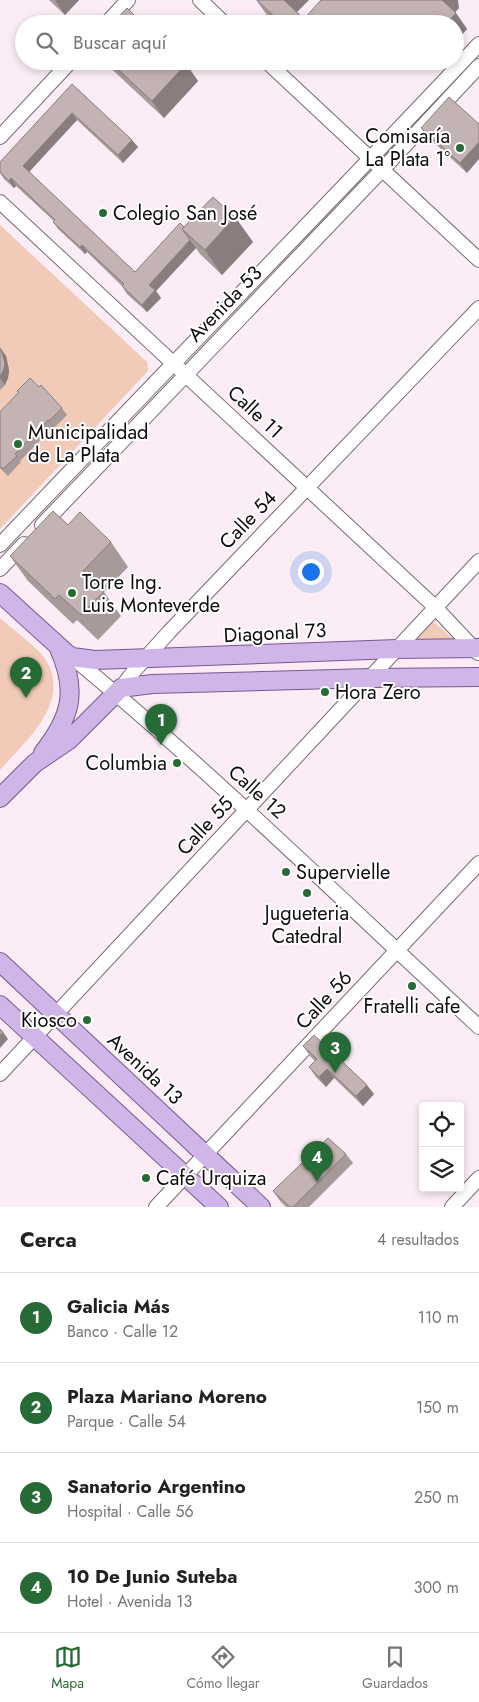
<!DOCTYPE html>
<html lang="es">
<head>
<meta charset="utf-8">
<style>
  :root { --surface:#fff; --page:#f2f2f2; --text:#222; --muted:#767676; --line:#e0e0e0; --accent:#266a35 }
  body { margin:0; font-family:Jost,sans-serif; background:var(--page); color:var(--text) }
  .controls { position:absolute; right:15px; bottom:15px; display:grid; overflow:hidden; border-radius:5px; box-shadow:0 2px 8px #0003 }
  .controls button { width:45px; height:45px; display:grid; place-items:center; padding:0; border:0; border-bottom:1px solid var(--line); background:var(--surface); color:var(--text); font:25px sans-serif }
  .you { position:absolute; left:310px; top:571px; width:18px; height:18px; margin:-12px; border:4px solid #fff; border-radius:50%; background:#1a73e8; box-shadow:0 0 0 8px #1a73e833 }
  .badge { display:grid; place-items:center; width:32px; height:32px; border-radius:50%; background:var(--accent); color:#fff; font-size:16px; font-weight:700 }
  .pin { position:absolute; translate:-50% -41px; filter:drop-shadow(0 1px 2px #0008) }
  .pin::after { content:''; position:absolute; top:26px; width:18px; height:15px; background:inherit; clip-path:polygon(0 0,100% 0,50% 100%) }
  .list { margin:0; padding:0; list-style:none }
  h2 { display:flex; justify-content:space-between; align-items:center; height:65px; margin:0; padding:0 20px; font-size:21px }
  h2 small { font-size:16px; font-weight:400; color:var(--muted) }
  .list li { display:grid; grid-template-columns:32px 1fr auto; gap:15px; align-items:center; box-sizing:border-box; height:90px; padding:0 20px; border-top:1px solid var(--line) }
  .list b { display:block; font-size:19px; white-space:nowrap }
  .list p { margin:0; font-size:16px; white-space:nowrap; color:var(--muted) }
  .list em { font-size:16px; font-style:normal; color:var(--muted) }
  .icon { flex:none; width:28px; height:28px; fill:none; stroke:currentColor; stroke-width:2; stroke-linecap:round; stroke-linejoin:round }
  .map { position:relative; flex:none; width:479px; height:1207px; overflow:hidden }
  .search { position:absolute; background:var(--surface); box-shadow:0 2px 8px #0003; left:15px; right:15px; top:15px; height:55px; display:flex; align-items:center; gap:12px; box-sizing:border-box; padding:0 18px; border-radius:28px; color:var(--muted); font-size:19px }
  .sheet { height:425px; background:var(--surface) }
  nav { display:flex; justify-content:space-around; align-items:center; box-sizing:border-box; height:70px; border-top:1px solid var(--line); background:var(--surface); font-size:14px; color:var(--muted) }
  nav a { display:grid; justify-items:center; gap:2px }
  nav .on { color:var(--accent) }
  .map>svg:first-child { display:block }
</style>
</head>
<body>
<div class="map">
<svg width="479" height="1207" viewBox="0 0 479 1207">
  <rect width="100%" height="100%" fill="#fcecf5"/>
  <path fill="#f1cbb8" d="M0,225L147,362L148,371L0,529Z
    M0,618C12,629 33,644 43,656C75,699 27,740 0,770Z
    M434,622L454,640L412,642L431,624Z"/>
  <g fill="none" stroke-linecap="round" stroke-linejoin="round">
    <g stroke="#786b73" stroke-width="16">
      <path id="minor" d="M200,0L225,24
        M106,24L128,0
        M266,61L479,260
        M0,137L71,61
        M0,202L435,607L478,653
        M42,525L382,170L479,66
        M0,545C159,377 321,212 479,44
        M0,569L24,544
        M72,657C214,774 345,903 479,1027
        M121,688L134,671L169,632L479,308
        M0,1074L479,561
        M156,1207L479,863
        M452,1207L479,1178"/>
    </g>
    <g stroke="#785991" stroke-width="20">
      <path id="major" d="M0,593L66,653L72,657L95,660L397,649L479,648
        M43,753C72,716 78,690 58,646
        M0,798L35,763L69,740L121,688L152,684L371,678L479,677
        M0,962L261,1207
        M0,1005L219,1207"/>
    </g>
    <use href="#minor" stroke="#fff" stroke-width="14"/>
    <use href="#major" stroke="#d0b5e8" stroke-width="18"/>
  </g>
  <path fill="#a99a9a" d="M49,0H79L65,15Z
    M256,0L297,12L304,19L459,8L455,12L467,29L455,42V24H276L267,15Z
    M103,61H183L186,64L198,81L164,118Z
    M72,84L138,147L123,163L77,120L29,172L135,272L184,227L235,217L253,242L222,275L200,254L196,248L156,291L161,298L147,312L127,294L122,286L87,252L85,254L58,229L53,222L54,221L16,186L14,188L4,179L0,173Z
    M479,124L467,173L428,137L421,128Z
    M0,348L6,356L9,370L8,378L5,385L0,390Z
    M62,408L67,415L54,428L53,427L20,461L21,462L8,476L0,468V412Z
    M68,525L111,542L128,567L104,592L121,616L98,640L77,620L73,624L28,581L10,556Z
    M303,1046L374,1094L363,1106L334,1078L326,1087L316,1077L309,1067L315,1061L310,1056Z
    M346,1154L353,1163L309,1207H286L280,1201L273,1191Z"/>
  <path fill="#897d7d" d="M55,0H79L65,15Z
    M283,0H309L294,15Z
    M442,0H458L459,8L452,15Z
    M456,13L467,29L455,42V24H446Z
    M430,61H437L433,66Z
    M186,64L198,81L164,118L152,101Z
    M72,113L77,120L28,173L23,166Z
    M132,140L138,147L123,163L118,155Z
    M479,142V159L467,173L460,163Z
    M11,178L16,186L14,188L9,181Z
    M235,217L253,242L222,275L205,250Z
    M190,240L196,248L156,291L161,298L147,312L142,305L149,285Z
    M82,245L87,252L85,254L80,247Z
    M1,349L6,356L9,370L8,378L5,385L0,378Z
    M3,1032L8,1039L0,1048V1036Z
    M327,1069L334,1078L326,1087L319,1077Z
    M367,1085L374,1094L363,1106L356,1096Z"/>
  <path fill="#c4b3b3" stroke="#897d7d" d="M257,0H284L304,19L321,0H442L456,13L446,24H282Z
    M127,8L143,24H112Z
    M109,61H183L186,64L152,101Z
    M72,84L132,140L118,155L72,113L23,166L135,272L180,223L184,227L182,229L190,240L149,285L155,290L142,305L122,286L124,284L82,245L80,247L53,222L55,220L11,178L9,181L0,172V162Z
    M449,97L479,124V142L460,163L421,128Z
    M213,197L235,217L205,250L182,229Z
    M0,348L1,349L5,364L3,371L0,378Z
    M30,378L39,387L41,385L62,408L49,421L48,420L15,454L17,456L3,469L0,466V412L19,392L17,391Z
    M53,511L68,525L80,512L111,542L83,571L104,591L81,615L59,595L55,599L10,556Z
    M0,1029L3,1032L0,1036Z
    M314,1035L367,1085L356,1096L327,1069L319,1077L309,1067L317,1059L303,1046Z
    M328,1138L346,1154L293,1207H290L273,1191Z"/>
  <g fill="#266a35" stroke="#fff" stroke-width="2">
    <circle cx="460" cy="148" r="5"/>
    <circle cx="103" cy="213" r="5"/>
    <circle cx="18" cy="444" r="5"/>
    <circle cx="72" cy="593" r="5"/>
    <circle cx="325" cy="692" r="5"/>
    <circle cx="177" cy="763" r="5"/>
    <circle cx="286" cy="872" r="5"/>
    <circle cx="307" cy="893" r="5"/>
    <circle cx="412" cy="986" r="5"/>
    <circle cx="87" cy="1020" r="5"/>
    <circle cx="146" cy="1178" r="5"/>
  </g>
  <g text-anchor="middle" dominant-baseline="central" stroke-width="4" stroke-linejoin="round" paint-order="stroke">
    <g font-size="20" fill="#0f0a0d" stroke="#fff" text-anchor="start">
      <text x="450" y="136" text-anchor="end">Comisaría<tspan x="450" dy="23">La Plata 1°</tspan></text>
      <text x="113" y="213">Colegio San José</text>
      <text x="28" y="432">Municipalidad<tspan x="28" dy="23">de La Plata</tspan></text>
      <text x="82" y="582">Torre Ing.<tspan x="82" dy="23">Luis Monteverde</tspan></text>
      <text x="335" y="692">Hora Zero</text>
      <text x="167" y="763" text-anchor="end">Columbia</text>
      <text x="296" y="872">Supervielle</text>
      <text x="307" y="913" text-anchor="middle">Jugueteria<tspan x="307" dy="23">Catedral</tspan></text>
      <text x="412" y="1006" text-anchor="middle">Fratelli cafe</text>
      <text x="77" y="1020" text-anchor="end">Kiosco</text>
      <text x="156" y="1178">Café Urquiza</text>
    </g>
    <g font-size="20" fill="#0f0a0d" stroke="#fff">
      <text transform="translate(225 304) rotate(-46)">Avenida 53</text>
      <text transform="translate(255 412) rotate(43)">Calle 11</text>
      <text transform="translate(248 520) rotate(-46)">Calle 54</text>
      <text transform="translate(275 633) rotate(-3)">Diagonal 73</text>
      <text transform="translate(257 792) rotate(42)">Calle 12</text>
      <text transform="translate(205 826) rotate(-47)">Calle 55</text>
      <text transform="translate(324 1000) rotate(-47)">Calle 56</text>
      <text transform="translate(145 1069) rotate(43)">Avenida 13</text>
    </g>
  </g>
</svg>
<div class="controls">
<button><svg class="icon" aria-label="locate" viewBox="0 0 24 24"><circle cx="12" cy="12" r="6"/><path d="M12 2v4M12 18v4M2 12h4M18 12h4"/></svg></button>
<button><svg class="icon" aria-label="layers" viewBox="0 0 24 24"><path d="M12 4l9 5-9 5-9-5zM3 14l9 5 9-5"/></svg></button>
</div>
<div class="you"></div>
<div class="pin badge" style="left:161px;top:745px">1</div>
<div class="pin badge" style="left:26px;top:698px">2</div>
<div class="pin badge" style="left:335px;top:1073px">3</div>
<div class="pin badge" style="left:317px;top:1182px">4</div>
<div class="search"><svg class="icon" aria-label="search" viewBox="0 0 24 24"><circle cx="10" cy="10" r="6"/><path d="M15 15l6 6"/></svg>Buscar aquí</div>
</div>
<section class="sheet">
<h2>Cerca<small>4 resultados</small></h2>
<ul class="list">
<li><span class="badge">1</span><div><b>Galicia Más</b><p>Banco · Calle 12</p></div><em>110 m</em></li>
<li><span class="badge">2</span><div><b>Plaza Mariano Moreno</b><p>Parque · Calle 54</p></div><em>150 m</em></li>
<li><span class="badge">3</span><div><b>Sanatorio Argentino</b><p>Hospital · Calle 56</p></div><em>250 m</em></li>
<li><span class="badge">4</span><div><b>10 De Junio Suteba</b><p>Hotel · Avenida 13</p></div><em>300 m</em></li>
</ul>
</section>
<nav>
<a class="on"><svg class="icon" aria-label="map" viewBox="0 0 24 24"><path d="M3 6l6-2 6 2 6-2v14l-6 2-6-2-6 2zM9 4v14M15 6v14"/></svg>Mapa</a>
<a><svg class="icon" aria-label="directions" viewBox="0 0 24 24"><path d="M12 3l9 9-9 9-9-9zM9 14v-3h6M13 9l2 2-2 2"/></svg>Cómo llegar</a>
<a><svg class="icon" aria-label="saved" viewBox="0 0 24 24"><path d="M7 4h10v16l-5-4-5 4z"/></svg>Guardados</a>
</nav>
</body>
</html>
